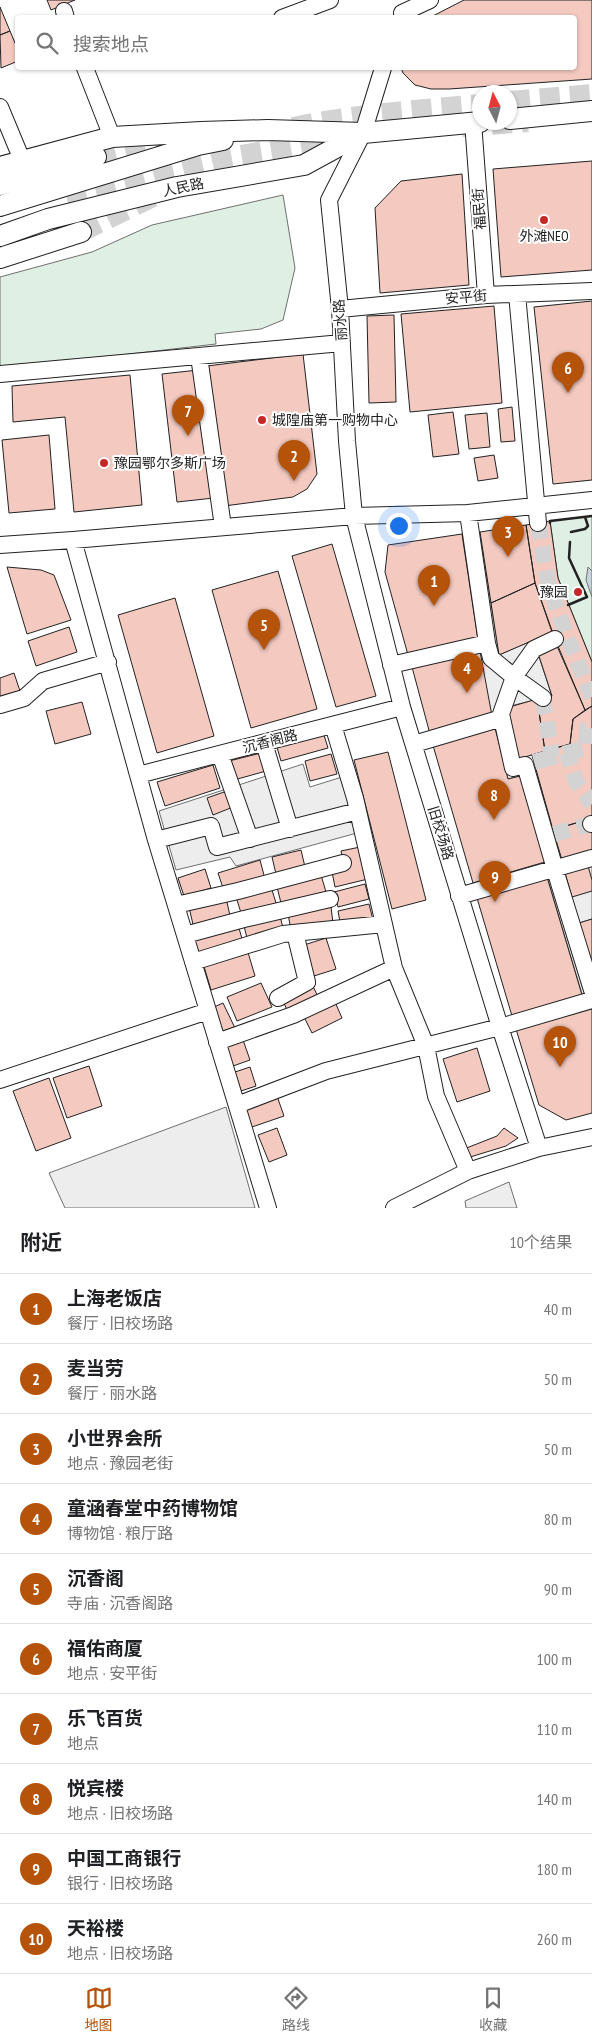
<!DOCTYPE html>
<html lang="zh">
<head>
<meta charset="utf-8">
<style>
  :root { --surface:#fff; --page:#f2f2f2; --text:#202124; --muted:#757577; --line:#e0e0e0; --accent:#b45309 }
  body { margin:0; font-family:"PT Sans Narrow","Noto Sans SC",sans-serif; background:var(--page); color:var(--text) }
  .compass { position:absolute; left:472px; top:85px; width:45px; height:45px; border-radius:50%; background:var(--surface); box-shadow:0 1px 4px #0004; rotate:354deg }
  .you { position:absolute; left:398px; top:525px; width:18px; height:18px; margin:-12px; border:4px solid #fff; border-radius:50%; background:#1a73e8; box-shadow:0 0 0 8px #1a73e833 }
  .badge { display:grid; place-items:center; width:32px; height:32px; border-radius:50%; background:var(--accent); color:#fff; font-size:16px; font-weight:700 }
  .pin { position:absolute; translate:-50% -41px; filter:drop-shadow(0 1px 2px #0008) }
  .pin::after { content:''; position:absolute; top:26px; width:18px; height:15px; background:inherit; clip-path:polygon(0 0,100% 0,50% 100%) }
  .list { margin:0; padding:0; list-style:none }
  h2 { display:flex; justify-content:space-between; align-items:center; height:65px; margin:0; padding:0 20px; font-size:21px }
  h2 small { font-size:16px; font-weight:400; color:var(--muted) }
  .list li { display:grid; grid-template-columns:32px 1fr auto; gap:15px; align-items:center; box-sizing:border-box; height:70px; padding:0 20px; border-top:1px solid var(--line) }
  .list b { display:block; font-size:19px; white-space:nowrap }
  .list p { margin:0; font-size:16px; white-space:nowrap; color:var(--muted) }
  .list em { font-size:16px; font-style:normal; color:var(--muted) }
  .icon { flex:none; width:28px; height:28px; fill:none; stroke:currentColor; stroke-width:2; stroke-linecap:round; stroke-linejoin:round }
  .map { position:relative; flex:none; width:592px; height:1208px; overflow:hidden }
  .search { position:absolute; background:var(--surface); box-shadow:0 1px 4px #0004; left:15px; right:15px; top:15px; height:55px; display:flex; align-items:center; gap:12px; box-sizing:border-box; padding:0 18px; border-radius:5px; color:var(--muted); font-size:19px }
  .sheet { height:765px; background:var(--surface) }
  nav { display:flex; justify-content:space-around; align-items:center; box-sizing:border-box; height:70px; border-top:1px solid var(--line); background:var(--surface); font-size:14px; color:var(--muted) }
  nav a { display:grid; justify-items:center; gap:2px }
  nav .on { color:var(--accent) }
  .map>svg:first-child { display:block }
</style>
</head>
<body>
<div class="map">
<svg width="592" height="1208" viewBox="0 0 592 1208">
  <rect width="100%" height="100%" fill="#fff"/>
  <path fill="#e0efe3" stroke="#6f6f6f" d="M283,195L295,268L283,320L261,329L215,334L216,344L0,369V277L92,252L152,225Z
    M592,516V662L558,578L550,521Z"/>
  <path fill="#ededed" stroke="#6f6f6f" d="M480,532L499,655L552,632L538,654L552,696L506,707L532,755L562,860L592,851V919L579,923L592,1007L582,994L547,877L477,898L473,883L520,776L508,779L494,724L432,742L481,662L462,534Z
    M303,764L310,787L342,777L357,833L236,866L230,857L176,870L159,811Z
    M226,1107L255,1208H65L49,1173Z
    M509,1182L517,1208H466L465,1201Z"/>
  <path fill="#c7d3dd" stroke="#6f6f6f" d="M588,567L592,571V597L586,580Z"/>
  <path fill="#f3c9c0" stroke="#222" d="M47,0H75L51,10Z
    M464,0H592V79L449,89H431L415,85L403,73L401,68H574V18H429Z
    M0,7L10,31L0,35Z
    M10,31L18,50V61L1,68L0,35Z
    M592,161V270L501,277L493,169Z
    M462,174L469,285L380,293L375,208L401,181Z
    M592,301V480L553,484L534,307Z
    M494,306L502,403L410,412L401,314Z
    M394,315L396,402L369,403L367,316Z
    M303,354L317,474L307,489L293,497L224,506L207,366Z
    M198,370L214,498L177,502L162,374Z
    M130,375L142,505L74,512L65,417L13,422L12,386Z
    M512,407L515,441L501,442L498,409Z
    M453,412L459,454L433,457L428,415Z
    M487,413L490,447L469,449L465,415Z
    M49,435L55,509L9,513L2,440Z
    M494,455L498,478L478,481L474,458Z
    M550,521L558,578L592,662V706L585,710L555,639L535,583L526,525Z
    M526,525L535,583L491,603L480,532Z
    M462,534L478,640L408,655L385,572L388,545Z
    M332,544L376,696L336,707L292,556Z
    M7,567L41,570L54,575L71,620L27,634Z
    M278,571L317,709L251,728L212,590Z
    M535,583L552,632L499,655L491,603Z
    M175,598L214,736L157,753L118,615Z
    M69,627L77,652L36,666L28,641Z
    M557,646L585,710L573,719L570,744L545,751L537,699L552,696L538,653Z
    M480,651L492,716L430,734L412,667Z
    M14,673L20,691L0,697V678Z
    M537,699L545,751L518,759L506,708Z
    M82,702L91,734L55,744L46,711Z
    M592,706V818L553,830L532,755L570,744L573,719Z
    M494,724L508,779L520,776L545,862L473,883L432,742Z
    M323,732L328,748L281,761L276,744Z
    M388,752L426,900L392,909L354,760Z
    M261,753L266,771L234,780L229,761Z
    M331,754L337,774L310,781L305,761Z
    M213,765L220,788L165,806L157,782Z
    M227,791L233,807L213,815L207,798Z
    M589,819L592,829V851L562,860L553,830Z
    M360,847L368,879L335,887L332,872L345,869L341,851Z
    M301,850L305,867L276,874L272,857Z
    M260,860L265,879L224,891L218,873Z
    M588,866L592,880V891L572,897L565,873Z
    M205,869L211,888L184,896L178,878Z
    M321,875L326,892L281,903L277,887Z
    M547,877L582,995L512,1016L477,898Z
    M365,884L369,899L338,907L334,892Z
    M271,887L277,906L242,916L236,897Z
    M226,898L231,920L194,929L189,907Z
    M369,904L373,920L340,922L338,911Z
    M331,907L333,923L291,930L288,914Z
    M280,916L283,928L247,938L244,926Z
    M592,919V966L579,923Z
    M238,925L243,942L199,955L194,938Z
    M326,938L336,969L314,976L304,945Z
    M247,949L255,976L211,990L203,963Z
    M261,983L272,1007L237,1021L227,997Z
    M312,984L318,997L288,1012L282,999Z
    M335,1002L342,1018L312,1033L304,1017Z
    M223,1003L235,1028L224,1033L212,1008Z
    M592,1007V1113L566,1120L539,1105L516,1029Z
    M242,1037L250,1060L233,1066L225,1043Z
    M477,1048L490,1091L457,1102L443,1059Z
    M89,1066L102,1106L67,1118L53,1078Z
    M250,1067L256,1086L241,1091L235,1072Z
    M49,1078L71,1138L36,1151L13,1091Z
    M277,1096L284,1116L252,1127L245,1107Z
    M277,1128L287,1155L269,1162L258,1135Z
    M504,1128L518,1138L506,1146L467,1158L464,1149L497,1136Z"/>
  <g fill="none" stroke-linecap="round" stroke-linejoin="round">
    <path stroke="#d3d3d3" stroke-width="16" stroke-dasharray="16 8" stroke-linecap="butt" d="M538,523L548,582L566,634L592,697
      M543,698L552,757L567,753L576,781L592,804
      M567,753L586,748L587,728L592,725
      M534,762L552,757
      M554,834L591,824"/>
    <path stroke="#d3d3d3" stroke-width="20" stroke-dasharray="20 10" stroke-linecap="butt" d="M510,101L592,94
      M293,127C354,114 417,110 480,104
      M462,127L528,122
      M96,157L174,140
      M66,195L223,158L338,139
      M81,232L153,197"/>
    <g stroke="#222" stroke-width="18">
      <path id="minor" d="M64,11L66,18
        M402,13L430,0
        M282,18L330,0
        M85,68L112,137
        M383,68L363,133L329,200L340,309L347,441L354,516L402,707L500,1027L539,1148
        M0,107L22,160
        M473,122L486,295
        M517,294L538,523
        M340,309L486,295L592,291
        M199,356L223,527
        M0,374L342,343
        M468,513L487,643L491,658L514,677L501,714L513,768L525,765L559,883L592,990
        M73,540L156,840L268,1208
        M0,545L73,540L354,516L468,513L592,500
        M391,665L487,643
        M543,698L514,677L534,649L555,639
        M0,705L24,698L43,681L108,662
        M333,725L355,798L394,968L426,1046L436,1096L468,1171
        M264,743L290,829
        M414,744L502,718
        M220,754L250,839
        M138,775L402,707
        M591,824H592
        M156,840L211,826L217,847L358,811
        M459,896L592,858
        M176,905L238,891L343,863
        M185,935L244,919L330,899
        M193,962L283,934L384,924
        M278,998L307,982L295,933
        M217,1042L293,1015L394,968
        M0,1080L208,1011
        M237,1105L326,1071L500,1027L592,1000
        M394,1208L468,1171L539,1148L592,1137"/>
    </g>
    <g stroke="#222" stroke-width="22">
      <path id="major" d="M510,119L592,111
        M0,167L112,137L201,132L268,130L363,133L480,122
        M0,185L96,157
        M0,206L198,145L223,140
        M0,236L48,219L177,187L304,165L361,134
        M0,258L81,232"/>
    </g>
    <use href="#minor" stroke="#fff" stroke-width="16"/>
    <use href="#major" stroke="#fff" stroke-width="20"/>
    <path stroke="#222" stroke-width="2.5" d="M550,523V521L592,516
      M571,532L585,529L588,526L585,517
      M568,605L587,597L569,558L570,542"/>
  </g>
  <g fill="#c62828" stroke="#fff" stroke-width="2">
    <circle cx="544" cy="220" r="5"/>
    <circle cx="262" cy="420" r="5"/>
    <circle cx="104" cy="463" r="5"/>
    <circle cx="578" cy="592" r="5"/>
  </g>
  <g text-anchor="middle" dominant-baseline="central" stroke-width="4" stroke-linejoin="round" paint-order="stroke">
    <g font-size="14" fill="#222" stroke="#fff">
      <text transform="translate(183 187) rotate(-12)">人民路</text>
      <text transform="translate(479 209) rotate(-94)">福民街</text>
      <text transform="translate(466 297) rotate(-5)">安平街</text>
      <text transform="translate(340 320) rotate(-94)">丽水路</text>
      <text transform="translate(270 741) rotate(-14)">沉香阁路</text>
      <text transform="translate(441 833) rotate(73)">旧校场路</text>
    </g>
    <g font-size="14" fill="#222" stroke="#fff" text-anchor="start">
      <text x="544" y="236" text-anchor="middle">外滩NEO</text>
      <text x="272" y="420">城隍庙第一购物中心</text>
      <text x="114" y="463">豫园鄂尔多斯广场</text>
      <text x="568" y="592" text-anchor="end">豫园</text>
    </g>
  </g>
</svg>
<svg class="compass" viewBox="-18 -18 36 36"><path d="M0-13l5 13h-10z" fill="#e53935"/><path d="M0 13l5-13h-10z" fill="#757577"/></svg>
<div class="you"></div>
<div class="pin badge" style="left:434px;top:606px">1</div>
<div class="pin badge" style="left:294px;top:481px">2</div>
<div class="pin badge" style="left:508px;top:557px">3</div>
<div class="pin badge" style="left:467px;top:693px">4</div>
<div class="pin badge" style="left:264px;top:650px">5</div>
<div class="pin badge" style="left:568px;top:393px">6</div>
<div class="pin badge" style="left:188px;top:436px">7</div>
<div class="pin badge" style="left:494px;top:820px">8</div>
<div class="pin badge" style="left:495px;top:902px">9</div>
<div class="pin badge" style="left:560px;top:1067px">10</div>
<div class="search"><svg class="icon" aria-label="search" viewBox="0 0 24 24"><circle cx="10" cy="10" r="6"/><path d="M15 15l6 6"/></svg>搜索地点</div>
</div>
<section class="sheet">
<h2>附近<small>10个结果</small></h2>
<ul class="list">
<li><span class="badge">1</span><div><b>上海老饭店</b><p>餐厅 · 旧校场路</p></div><em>40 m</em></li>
<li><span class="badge">2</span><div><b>麦当劳</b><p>餐厅 · 丽水路</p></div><em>50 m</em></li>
<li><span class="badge">3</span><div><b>小世界会所</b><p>地点 · 豫园老街</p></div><em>50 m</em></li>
<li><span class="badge">4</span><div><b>童涵春堂中药博物馆</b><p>博物馆 · 粮厅路</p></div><em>80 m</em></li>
<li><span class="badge">5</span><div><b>沉香阁</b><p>寺庙 · 沉香阁路</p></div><em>90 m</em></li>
<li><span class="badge">6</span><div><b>福佑商厦</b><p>地点 · 安平街</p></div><em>100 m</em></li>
<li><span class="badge">7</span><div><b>乐飞百货</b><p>地点</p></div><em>110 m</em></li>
<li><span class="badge">8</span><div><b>悦宾楼</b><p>地点 · 旧校场路</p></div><em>140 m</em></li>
<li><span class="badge">9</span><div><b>中国工商银行</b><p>银行 · 旧校场路</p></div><em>180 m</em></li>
<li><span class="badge">10</span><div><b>天裕楼</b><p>地点 · 旧校场路</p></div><em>260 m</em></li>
</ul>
</section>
<nav>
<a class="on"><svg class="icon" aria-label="map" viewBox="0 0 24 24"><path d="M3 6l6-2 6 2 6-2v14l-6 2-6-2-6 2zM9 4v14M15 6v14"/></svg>地图</a>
<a><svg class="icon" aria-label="directions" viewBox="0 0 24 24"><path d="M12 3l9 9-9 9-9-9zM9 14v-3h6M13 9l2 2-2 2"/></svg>路线</a>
<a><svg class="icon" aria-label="saved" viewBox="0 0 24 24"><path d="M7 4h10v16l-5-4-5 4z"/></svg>收藏</a>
</nav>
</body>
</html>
